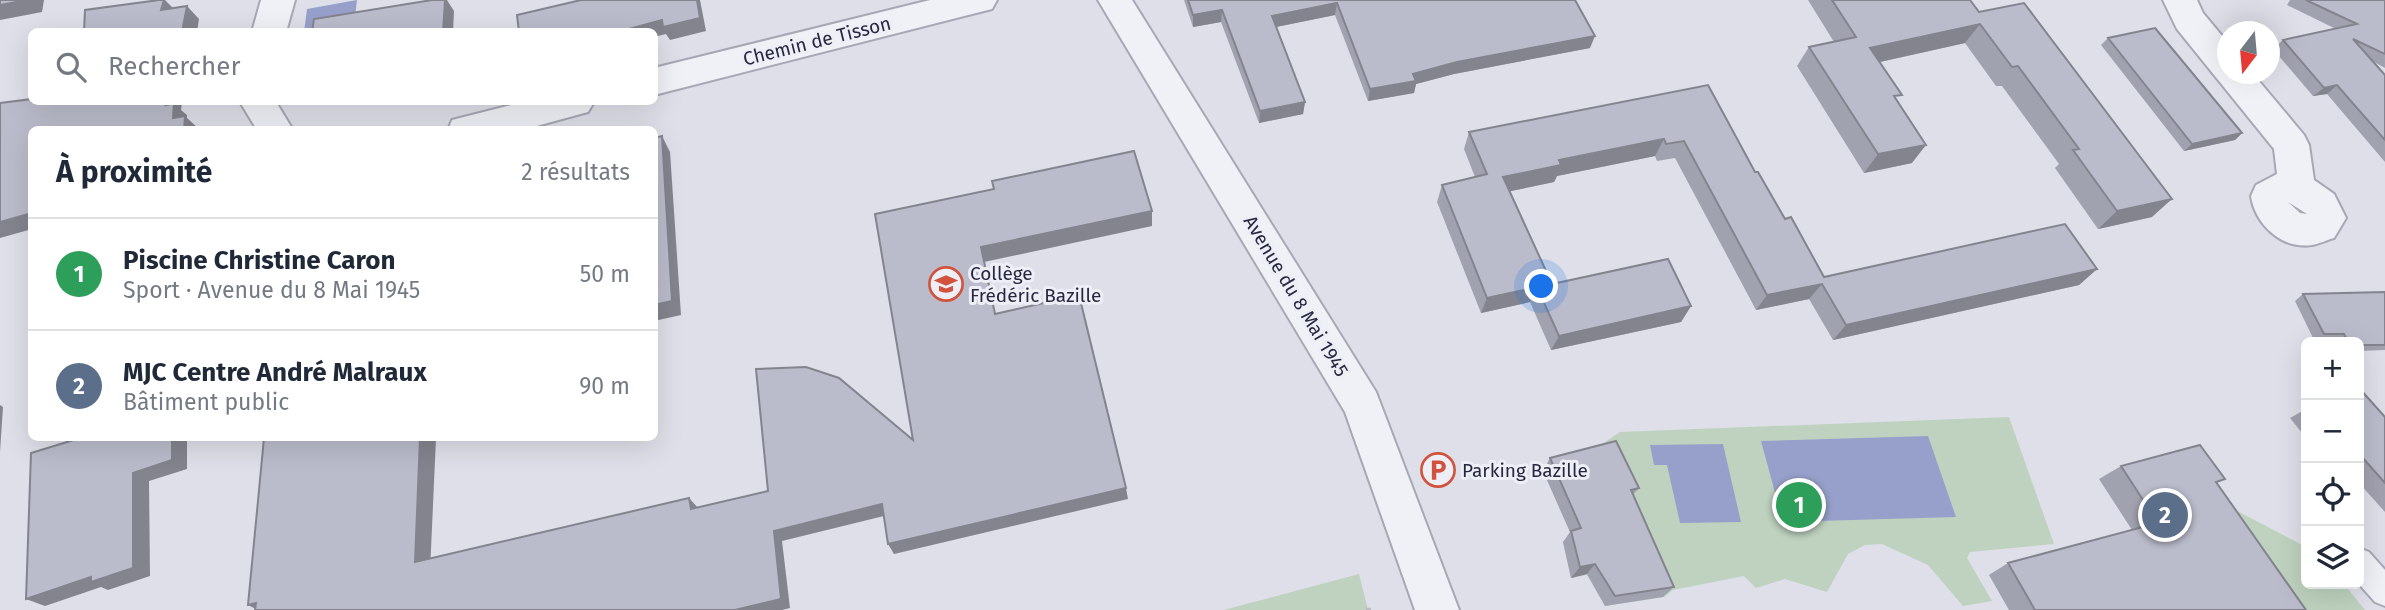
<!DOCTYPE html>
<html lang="fr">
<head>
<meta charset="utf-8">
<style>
  :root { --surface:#fff; --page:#f6f6f7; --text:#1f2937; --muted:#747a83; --line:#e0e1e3; --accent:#d2533d }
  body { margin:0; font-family:"Fira Sans",sans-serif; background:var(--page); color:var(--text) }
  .controls { position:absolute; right:21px; bottom:21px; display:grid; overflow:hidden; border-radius:10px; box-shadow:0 7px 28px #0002 }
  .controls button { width:63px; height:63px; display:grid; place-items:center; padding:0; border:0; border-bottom:2px solid var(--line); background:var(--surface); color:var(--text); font:35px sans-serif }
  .compass { position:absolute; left:2217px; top:21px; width:63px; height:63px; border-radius:50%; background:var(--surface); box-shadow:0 7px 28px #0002; rotate:196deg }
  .you { position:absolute; left:1542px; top:287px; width:24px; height:24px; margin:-18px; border:5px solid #fff; border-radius:50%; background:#1a73e8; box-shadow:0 0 0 10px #1a73e833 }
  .badge { display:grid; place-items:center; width:46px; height:46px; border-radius:50%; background:var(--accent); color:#fff; font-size:23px; font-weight:700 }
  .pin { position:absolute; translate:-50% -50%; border:4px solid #fff; box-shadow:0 2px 7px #0006 }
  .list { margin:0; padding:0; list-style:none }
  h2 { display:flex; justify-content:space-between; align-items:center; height:91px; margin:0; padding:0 28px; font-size:30px }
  h2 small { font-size:23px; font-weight:400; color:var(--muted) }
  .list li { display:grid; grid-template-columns:46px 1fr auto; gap:21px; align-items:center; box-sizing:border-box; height:112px; padding:0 28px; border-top:2px solid var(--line) }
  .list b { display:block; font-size:26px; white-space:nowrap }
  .list p { margin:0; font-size:23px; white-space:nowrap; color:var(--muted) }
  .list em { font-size:23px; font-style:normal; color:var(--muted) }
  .icon { flex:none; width:38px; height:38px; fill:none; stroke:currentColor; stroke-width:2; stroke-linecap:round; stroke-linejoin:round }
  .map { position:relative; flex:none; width:2385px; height:610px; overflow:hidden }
  .search { position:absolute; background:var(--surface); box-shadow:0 7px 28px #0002; left:28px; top:28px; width:630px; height:77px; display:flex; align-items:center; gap:18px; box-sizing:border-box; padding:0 24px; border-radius:10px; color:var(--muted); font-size:26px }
  .panel { position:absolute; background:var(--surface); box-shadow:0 7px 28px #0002; left:28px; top:126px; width:630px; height:315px; border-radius:10px }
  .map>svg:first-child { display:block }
</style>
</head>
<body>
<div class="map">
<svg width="2385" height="610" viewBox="0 0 2385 610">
  <rect width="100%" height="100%" fill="#dedfe8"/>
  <path fill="#bed2bf" d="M2009,417L2054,544L1970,552L1967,558L1992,601L1963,606L1928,565L1882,544L1865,545L1848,554L1827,592L1785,579L1756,588L1744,576L1673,590L1664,597L1605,606L1587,575L1571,578L1563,542L1573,539L1543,471L1606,454L1605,442L1620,432Z
    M2201,492L2306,547V584H2344L2365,610H2271Z
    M1359,574L1368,610H1224Z"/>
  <path fill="#97a0ca" d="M357,0L355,17L318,30L304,32L307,9Z
    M1928,436L1956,517L1783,522L1761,441Z
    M1723,444L1741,522L1680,523L1667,465H1654L1650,445Z"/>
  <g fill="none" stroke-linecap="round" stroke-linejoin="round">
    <g stroke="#a7a8b5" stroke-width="4">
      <path id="lane" d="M2359,548L2369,552L2385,570V606L2375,602L2359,584Z"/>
    </g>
    <g stroke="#a7a8b5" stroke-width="4">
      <path id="street" d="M261,0H295L286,32H252Z
        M930,0H997L992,9L980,12L654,95V68Z
        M1098,0H1132L1376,392L1459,610H1415L1345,412Z
        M2163,0H2197L2203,13L2228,43V74H2253L2304,135L2309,145L2314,180L2334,194L2346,218L2334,238C2327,240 2319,244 2312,245C2282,250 2255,224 2251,196L2256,185L2277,174L2274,149L2177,29ZM2288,202L2307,214L2300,213Z
        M240,102H276L293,130H257Z
        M523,102H594L588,112L522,130H448L452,120Z"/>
    </g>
    <path stroke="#bbbdc6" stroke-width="4.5" stroke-dasharray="5 5" stroke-linecap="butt" d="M1366,610H1371"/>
    <use href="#lane" fill="#f0f1f6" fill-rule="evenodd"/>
    <use href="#street" fill="#f0f1f6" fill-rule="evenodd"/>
  </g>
  <path fill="#a1a2af" d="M1184,0H1575L1590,48L1454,74L1416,84L1414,93L1368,101L1335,15L1276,27L1305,102L1303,114L1259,123L1221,22L1193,27Z
    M1808,0H1970L2152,217L2098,229L2055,168L2059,164L2002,86H1996L1965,43L1880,62L1897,101L1912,163L1864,173L1797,66L1809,47L1834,42Z
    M2290,0H2385V68L2374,62L2385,75V162L2327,94L2313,96L2273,49L2283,40L2336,29L2287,5Z
    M2108,38L2242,133L2235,140L2184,151L2101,45Z
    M1708,85L1755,172L1824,277L2097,269L2079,285L1833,340L1809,299L1756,310L1675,158L1657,161L1655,156L1557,176L1554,182L1510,191L1552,284L1691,306L1681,322L1551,350L1530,302L1481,313L1437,202L1442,185L1475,177L1464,149L1469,132Z
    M2385,292V350L2359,351V342H2336L2335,340H2314L2295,301L2303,294Z
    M2359,388L2385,417V512L2359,483Z
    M2306,409V438L2290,418Z
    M1550,458L1639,488L1633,495L1674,587L1663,597L1605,606L1587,574L1571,578L1563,542L1570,532L1543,471Z
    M2121,466L2225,479L2217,483L2306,610H2009L1989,575L2008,563L2132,530L2099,479Z"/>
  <path fill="#83848e" d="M27,0H44L42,12L0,20V5Z
    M164,0H165L177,12L161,10Z
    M445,0H447L454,11L453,32H443Z
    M697,0H700L706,31L670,40L666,34L654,37V32H618L662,20Z
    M1337,3L1335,15L1271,28L1272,16Z
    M187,6L199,19L197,32H182Z
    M1222,10L1221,22L1193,27V15Z
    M1980,24L1965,43L1857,67L1870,48Z
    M1595,36L1590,48L1454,74L1416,84L1414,93L1368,101L1370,89L1413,74L1457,62Z
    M2337,85L2327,94L2313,96L2324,88Z
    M167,102H182L181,110L187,115V118L198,128V130H185L173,118L166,105Z
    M1305,102L1303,114L1259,123L1260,111Z
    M2242,133L2235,140L2184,151L2192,144Z
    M662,136L670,152L681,315L654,321Z
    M1664,139L1655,156L1557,176L1554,182L1497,194L1503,177L1559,160Z
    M1926,145L1912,163L1864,173L1878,154Z
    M2172,199L2152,217L2098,229L2117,211Z
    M1152,211V226L984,262L998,328L981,247Z
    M32,213V229L0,238V222Z
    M2097,269L2079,285L1833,340L1846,325Z
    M1822,284L1809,299L1756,310L1767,295Z
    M1537,287L1530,302L1481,313L1487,298Z
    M1691,306L1681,322L1551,350L1559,336Z
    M0,405L3,407L0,452Z
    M172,438H187V469L149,481L150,576L108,590L101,587L45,606L26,599L133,473Z
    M420,438H436L430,572L415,562Z
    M1126,488L1128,499L894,554L888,544Z
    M689,498L699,509H691Z
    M882,504L888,515L782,541L790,608L782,610H735L774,531Z
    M1595,564L1587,574L1571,578L1580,567Z
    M256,603L258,610L248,605Z"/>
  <path fill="#bbbccb" stroke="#83848e" stroke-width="2" d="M0,0H27L0,5Z
    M159,0H164L161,10L187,6L182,32H84L85,10Z
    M432,0H445L443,32H312L314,19Z
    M581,0H697L700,18L663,27L662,20L618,32H519L517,15Z
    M1188,0H1575L1595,36L1457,62L1413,74L1416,81L1370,89L1337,3L1272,16L1305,102L1260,111L1222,10L1193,15Z
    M1832,0H1970L1979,12L2024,3L2172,199L2117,211L2073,150L2079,149L2018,66L2012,67L1980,24L1870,48L1902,95L1894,96L1926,145L1878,154L1809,47L1856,37Z
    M2306,0H2385V54L2353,39L2385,75V140L2337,85L2324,88L2283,40L2357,24Z
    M2155,28L2242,133L2192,144L2108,38Z
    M1708,85L1755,172H1758L1785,219L1791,217L1824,277L2065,224L2097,269L1846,325L1822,284L1767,295L1684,141L1666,144L1664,139L1559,160L1561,165L1503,177L1552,284L1668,259L1691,306L1559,336L1537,287L1487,298L1442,185L1487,174L1469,132Z
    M32,99V102H167L166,105L174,103L173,118L185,116L184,130H32V213L0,222V103Z
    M662,136L672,301L654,305V138Z
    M1134,151L1152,211L981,247L995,314L1079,295L1126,488L888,544L882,504L774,531L781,599L735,610H255L256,603L248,605L264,438H420L415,562L689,498L691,509L768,491L756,369L806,367L839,378L913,440L875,214L994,189L992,181Z
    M2385,292V345H2359V342H2348L2344,334H2324L2303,294Z
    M2359,388L2385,417V483L2362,457L2359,458Z
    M80,438H172V460L133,473V568L91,582V577L26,599L31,453Z
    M1616,441L1639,488L1631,490L1674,587L1615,596L1595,564L1580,567L1571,531L1581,528L1550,458Z
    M2200,445L2225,479L2216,482L2306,610H2035L2008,563L2158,523L2121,466Z"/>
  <defs>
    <g id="school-ring" transform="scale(1.75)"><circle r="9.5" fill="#edeef6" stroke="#d2533d" stroke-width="1.5"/><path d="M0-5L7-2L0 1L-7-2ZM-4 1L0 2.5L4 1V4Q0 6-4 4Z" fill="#d2533d"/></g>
    <g id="parking-ring" transform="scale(1.75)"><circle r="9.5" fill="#edeef6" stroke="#d2533d" stroke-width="1.5"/><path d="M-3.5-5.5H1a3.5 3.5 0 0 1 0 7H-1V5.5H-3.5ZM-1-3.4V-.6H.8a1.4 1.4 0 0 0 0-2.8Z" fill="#d2533d"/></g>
  </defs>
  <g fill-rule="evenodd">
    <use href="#school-ring" x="946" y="284"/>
    <use href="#parking-ring" x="1438" y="470"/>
  </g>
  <g text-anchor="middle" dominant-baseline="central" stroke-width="6" stroke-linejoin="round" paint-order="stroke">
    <g font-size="19" fill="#26283f" stroke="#edeef6">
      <text transform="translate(817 41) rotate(-14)">Chemin de Tisson</text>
      <text transform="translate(1296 296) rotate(59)">Avenue du 8 Mai 1945</text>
    </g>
    <g font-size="19" fill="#26283f" stroke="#edeef6" text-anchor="start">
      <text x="970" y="273">Collège<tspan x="970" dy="22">Frédéric Bazille</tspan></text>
      <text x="1462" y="470">Parking Bazille</text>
    </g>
  </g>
</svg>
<div class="controls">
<button>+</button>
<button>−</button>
<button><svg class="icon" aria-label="locate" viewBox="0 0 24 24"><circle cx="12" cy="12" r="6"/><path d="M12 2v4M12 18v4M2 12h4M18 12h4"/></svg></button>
<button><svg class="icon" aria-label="layers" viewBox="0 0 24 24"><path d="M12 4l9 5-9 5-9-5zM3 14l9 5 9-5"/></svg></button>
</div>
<svg class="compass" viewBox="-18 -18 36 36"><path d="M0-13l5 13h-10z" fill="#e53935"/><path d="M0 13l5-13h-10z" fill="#747a83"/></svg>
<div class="you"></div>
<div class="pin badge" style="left:1799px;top:505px;background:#2e9e5b">1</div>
<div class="pin badge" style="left:2165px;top:515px;background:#5c6f8a">2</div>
<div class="search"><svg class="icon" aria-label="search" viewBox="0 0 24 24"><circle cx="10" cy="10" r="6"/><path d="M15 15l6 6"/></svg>Rechercher</div>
<section class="panel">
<h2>À proximité<small>2 résultats</small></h2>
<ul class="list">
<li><span class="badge" style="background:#2e9e5b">1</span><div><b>Piscine Christine Caron</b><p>Sport · Avenue du 8 Mai 1945</p></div><em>50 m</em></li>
<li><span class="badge" style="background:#5c6f8a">2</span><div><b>MJC Centre André Malraux</b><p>Bâtiment public</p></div><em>90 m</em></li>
</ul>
</section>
</div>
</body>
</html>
